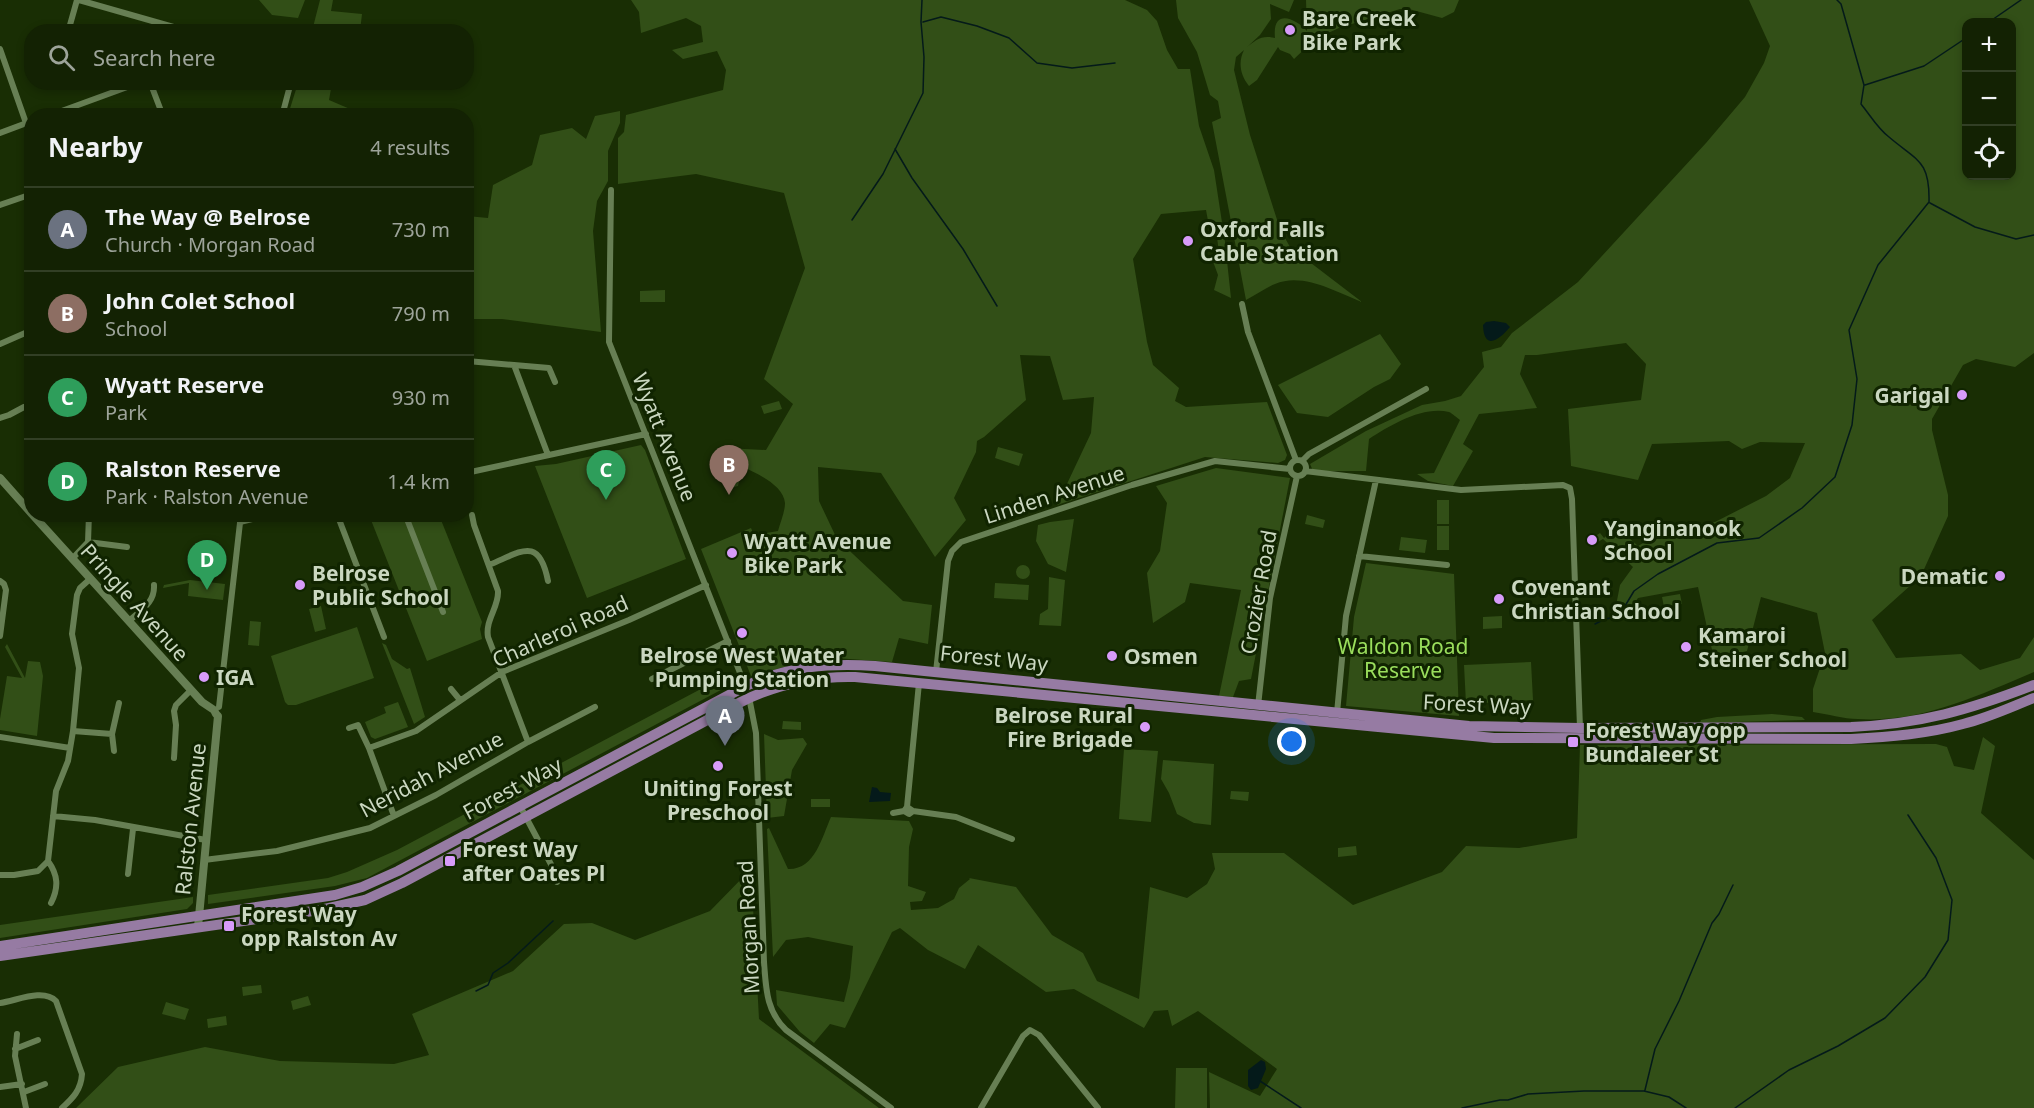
<!DOCTYPE html>
<html lang="en">
<head>
<meta charset="utf-8">
<style>
  :root { --surface:#132203; --page:#1c2a0d; --text:#f1f3f6; --muted:#9da49a; --line:#323f25; --accent:#d79bf9 }
  body { margin:0; font-family:"Noto Sans",sans-serif; background:var(--page); color:var(--text) }
  .controls { position:absolute; right:18px; top:18px; display:grid; overflow:hidden; border-radius:12px; box-shadow:0 3px 9px #0003 }
  .controls button { width:54px; height:54px; display:grid; place-items:center; padding:0; border:0; border-bottom:2px solid var(--line); background:var(--surface); color:var(--text); font:30px sans-serif }
  .you { position:absolute; left:1292px; top:742px; width:21px; height:21px; margin:-15px; border:4px solid #fff; border-radius:50%; background:#1a73e8; box-shadow:0 0 0 9px #1a73e833 }
  .badge { display:grid; place-items:center; width:39px; height:39px; border-radius:50%; background:var(--accent); color:#fff; font-size:20px; font-weight:700 }
  .pin { position:absolute; translate:-50% -50px; filter:drop-shadow(0 2px 3px #0008) }
  .pin::after { content:''; position:absolute; top:32px; width:21px; height:18px; background:inherit; clip-path:polygon(0 0,100% 0,50% 100%) }
  .list { margin:0; padding:0; list-style:none }
  h2 { display:flex; justify-content:space-between; align-items:center; height:78px; margin:0; padding:0 24px; font-size:26px }
  h2 small { font-size:20px; font-weight:400; color:var(--muted) }
  .list li { display:grid; grid-template-columns:39px 1fr auto; gap:18px; align-items:center; box-sizing:border-box; height:84px; padding:0 24px; border-top:2px solid var(--line) }
  .list b { display:block; font-size:22px; white-space:nowrap }
  .list p { margin:0; font-size:20px; white-space:nowrap; color:var(--muted) }
  .list em { font-size:20px; font-style:normal; color:var(--muted) }
  .icon { flex:none; width:33px; height:33px; fill:none; stroke:currentColor; stroke-width:2; stroke-linecap:round; stroke-linejoin:round }
  .map { position:relative; flex:none; width:2034px; height:1108px; overflow:hidden }
  .search { position:absolute; background:var(--surface); box-shadow:0 3px 9px #0003; left:24px; top:24px; width:450px; height:66px; display:flex; align-items:center; gap:15px; box-sizing:border-box; padding:0 21px; border-radius:24px; color:var(--muted); font-size:22px }
  .panel { position:absolute; background:var(--surface); box-shadow:0 3px 9px #0003; left:24px; top:108px; width:450px; height:414px; border-radius:24px }
  .map>svg:first-child { display:block }
</style>
</head>
<body>
<div class="map">
<svg width="2034" height="1108" viewBox="0 0 2034 1108">
  <rect width="100%" height="100%" fill="#192e04"/>
  <path fill="#324f17" fill-rule="evenodd" d="M259,0H305L298,18L272,15Z
    M320,0H333L331,11L362,14L360,31H312Z
    M631,0H1125L1147,10L1157,21L1167,50L1178,69H1190L1199,126L1214,170L1225,242L1231,298L1214,290L1218,275L1211,256L1219,253L1217,237H1211L1206,210L1161,214L1133,259L1147,342L1153,365L1179,388L1175,401L1186,407L1267,402L1287,455L1285,460L1278,463L1205,457L1057,505L1091,433L1094,397L1063,400L1050,356L1020,355L1026,400L984,437L977,441L976,452L954,498L966,520L935,557L881,473L818,467L819,501L837,539L903,601L932,605L928,644L899,638L892,662L821,657L751,676L701,549L751,528L754,535L778,531C780,523 785,512 785,503C783,480 741,467 722,458L725,448L766,450L793,404L764,379L805,268L784,193L696,174L618,184V138L624,132L626,115L723,90L726,70L717,51L683,59L672,50L703,42L701,26L686,18L641,33L639,12Z
    M1176,0H1294L1289,12L1270,4L1271,19L1260,35L1246,48C1256,40 1261,35 1275,38C1272,9 1294,17 1307,31L1306,0H1459L1454,12L1442,18L1409,9H1400L1339,28L1315,39L1294,59L1290,54L1280,50L1278,47L1257,80L1249,86C1240,75 1238,62 1244,50L1236,57L1234,70L1250,135L1280,229L1290,247L1362,302C1336,292 1303,272 1275,284C1265,288 1256,295 1246,300L1212,122L1221,118L1218,101L1210,95L1197,52L1178,18Z
    M1749,0H2034V353L2015,367L1976,359L1963,365L1932,419V430L1948,495V516L1921,576L1872,620L1896,658L1961,654L1980,670L2020,658L2034,637V672C1977,696 1921,723 1858,719C1843,719 1828,714 1813,712V689L1825,653L1817,613L1761,597L1747,651L1714,659L1698,587L1638,598L1624,618L1613,621L1620,585L1633,567L1603,539L1596,543L1594,537L1600,533L1604,538L1617,527L1638,546L1671,527L1715,522L1766,496L1790,478L1805,443L1760,442L1742,449L1729,441L1652,444L1638,480L1571,466L1568,409L1641,400L1646,364L1626,343L1537,355H1525L1520,374L1537,408L1479,414L1463,444L1473,451L1453,486L1428,481L1417,474L1434,473L1460,420C1457,418 1452,413 1449,412C1422,406 1391,425 1369,439L1366,471H1313L1310,464L1366,431L1422,405L1445,401L1461,396L1484,367L1482,352L1501,347L1512,333L1578,282L1706,143L1745,97L1764,63L1770,46ZM1966,22H2012V176H1966Z
    M298,83H332L329,100L350,109L349,115H288Z
    M620,111V123L608,151V181L597,201L593,231L601,332L502,319H467V216L488,218L493,185L532,165L540,135L572,128L586,139L595,116Z
    M665,290V302H640V291Z
    M1380,334L1401,364L1390,379L1374,387L1328,417L1297,413L1278,385Z
    M779,401L782,409L764,414L761,406Z
    M641,445L645,450L686,559L587,598L535,466L556,464Z
    M998,447L1023,454L1019,466L995,458Z
    M733,467H736L737,471L741,472L738,486L730,488L726,477L730,468Z
    M1216,468L1290,478L1251,679L1239,681L1233,697L1219,696L1241,590L1190,583L1185,602L1153,623L1147,573L1160,551L1167,503L1156,486Z
    M1437,500H1449V524H1437Z
    M369,515H439L482,622L480,629L482,639L427,661Z
    M1307,515L1325,520L1323,528L1305,524Z
    M1074,519L1066,572L1048,564L1036,541L1038,525L1050,522Z
    M1437,526H1449V550H1437Z
    M1401,537L1427,540L1425,553L1399,550Z
    M1366,563L1454,574L1459,716L1346,706L1354,617Z
    M1016 572a7 7 0 1 1 14 0a7 7 0 1 1-14 0Z
    M1049,577L1065,580L1061,626L1039,625L1040,614L1048,609Z
    M190,580L225,584L223,600L188,596L189,583L163,588L164,585Z
    M995,583L1029,585L1028,600L994,598Z
    M1680,594L1682,604L1664,607L1662,597Z
    M321,606L326,629L315,632L309,609Z
    M1502,616V628L1483,629V617Z
    M250,621L261,622L259,646L248,645Z
    M357,627L374,678L296,705H288L285,702L271,656Z
    M382,643L386,645L392,659L407,669L410,668L425,717L414,724Z
    M7,644L25,678L28,661L40,662L43,676L37,736L0,730V719L7,676L22,678L5,647Z
    M1531,662L1533,700L1466,704L1464,665Z
    M731,673L734,683L367,878L335,886L208,904V895L328,878L347,872L397,850Z
    M398,702L408,727L375,739L371,737L365,722L386,713L384,707Z
    M1772,714L1802,717L1805,720L1700,723L1701,720L1717,717Z
    M783,721L801,722V730L782,729Z
    M764,734L778,740L803,738L807,744L792,770L784,816L767,818Z
    M1983,737L1995,746L1981,813L2034,860V1108H1210L1209,1072L1260,1096L1277,1069L1198,1011L1172,1026L1168,1010L1154,1011L1144,1028L1074,989L1046,992L978,945L965,969L928,950L900,928L892,932L845,1028L830,1024L814,1043L800,1032L777,1005L776,990L844,1002L850,978L853,946L808,937L786,940L773,957L767,829L769,828L788,869C815,870 822,837 831,817L909,821L913,829L909,847L908,886L926,892L922,901L910,902L911,910L938,908L954,899L959,888L970,879L969,878L1016,887L1052,935L1083,953L1097,981L1139,999L1150,887L1187,898L1207,884L1215,869L1212,853H1284L1353,905L1442,872L1466,846L1519,848L1577,838L1580,745L1936,744L1947,747L1954,766L1974,770Z
    M1124,749L1158,751L1151,822L1119,819Z
    M1163,760L1214,764L1211,825L1194,823L1177,814L1169,793L1161,779Z
    M1231,791L1249,792L1248,801L1230,799Z
    M811,799H830V807H811Z
    M1356,846L1357,855L1338,857V848Z
    M751,869L759,1019L879,1108H76L118,1067L205,1047L280,1061L394,1064L429,1055L412,1014L513,971L564,924L592,923L635,940L710,911Z
    M193,897V903L187,909L0,938V925Z
    M261,985L262,993L243,996L242,987Z
    M308,996L311,1005L293,1010L291,1001Z
    M166,1002L189,1009L185,1020L162,1014Z
    M226,1016L227,1025L208,1028L207,1019Z
    M1176,1068H1207V1108H1175Z"/>
  <path fill="#041a1a" d="M1494,321L1506,323L1510,327C1500,339 1484,352 1483,325L1486,322Z
    M872,787L877,788L880,792L891,793L890,801L869,802Z
    M1261,1060L1265,1062L1266,1069L1258,1088L1251,1090L1248,1086V1070Z"/>
  <g fill="none" stroke-linecap="round" stroke-linejoin="round">
    <path stroke="#041a1a" stroke-width="1.5" d="M1837,0L1841,4L1864,85L1861,104C1870,115 1878,129 1889,137C1917,161 1930,160 1929,202
      M923,22L941,17L977,26L1009,38L1037,63L1072,68L1115,63
      M1989,22L2021,0
      M1865,85L1924,66L1966,38
      M895,149L912,178L963,249L997,306
      M1930,203L1975,227L2016,239L2034,235
      M852,220L883,174L923,93L924,57L921,22L922,0
      M1595,624L1605,619L1616,617L1622,611L1634,591L1658,574L1717,543L1759,538L1802,508L1835,477L1852,425L1857,379L1849,330L1878,265L1929,202
      M476,991L488,985L493,973L508,963L553,921
      M1260,1081L1301,1108
      M1645,1090L1655,1049L1679,1001L1712,923L1719,914L1733,885
      M1462,1108L1500,1100H1508L1528,1094L1584,1091H1644L1669,1097L1686,1108
      M1735,1108L1789,1070L1838,1046L1885,1018L1925,977L1948,940L1952,900L1936,858L1908,815"/>
    <path stroke="#677f54" stroke-width="6" d="M79,0L191,32
      M68,32L77,0
      M285,32L295,28L305,30L304,32
      M0,49L26,123
      M150,82L163,116
      M48,116L141,82
      M282,116L291,82
      M0,133L32,121
      M611,190L609,342L746,688
      M0,205L32,194
      M1242,304L1248,332L1296,460
      M0,344L32,330
      M514,365L549,368L555,382
      M466,367L467,361L514,365L548,455
      M0,418L9,415L24,407
      M1290 468a8 8 0 1 1 16 0a8 8 0 1 1-16 0Z
      M1302,461L1309,454L1426,389
      M1305,471L1461,490L1563,485L1570,488L1572,499L1580,728
      M466,473L646,434
      M337,514L384,637
      M405,514L443,612
      M472,515L474,525L498,591C499,607 485,620 488,637L528,742
      M240,522L274,514
      M88,542L127,547
      M1359,556L1447,565
      M72,559L88,542L89,514
      M489,565C521,552 539,535 548,581
      M0,581L4,584L6,590L0,636
      M129,621C141,610 155,603 154,585
      M936,672L948,561L952,551L961,542L1132,485L1215,461L1290,469
      M652,679L728,641
      M451,689L460,700
      M749,697L756,733L764,962C766,988 766,1011 786,1030L891,1108
      M1258,706L1270,598L1297,476
      M219,707L241,514
      M1337,713L1346,616L1376,480
      M349,728L358,725L369,748L394,816
      M73,731L112,734
      M0,737L70,748
      M369,748L416,731L502,672L629,620L706,585
      M114,751L112,734L119,703
      M174,758L176,725L174,711L176,705L191,690
      M520,806L554,870L557,882
      M907,807L919,683
      M913,811L956,817L1012,839
      M893,813L904,811L907,807L913,811L909,814L904,811
      M53,816L95,820L206,840
      M204,860L277,851L370,828L436,795L528,742L595,707
      M48,861C58,875 59,887 51,903
      M128,874L133,829
      M0,875H14L38,871L48,861L56,791L68,761L73,731L79,668L72,634L77,595L80,588L90,579
      M0,1003C16,1001 43,988 56,1001L82,1074C81,1090 73,1098 62,1108
      M17,1034L15,1056L26,1108
      M15,1049L38,1040
      M0,1087L22,1084
      M24,1092L45,1084
      M981,1108L1023,1036L1030,1030L1039,1035L1098,1108"/>
    <path stroke="#677f54" stroke-width="8" d="M0,478L32,514
      M32,514L202,702L214,710L216,714L218,716L198,927"/>
    <path stroke="#967ba3" stroke-width="10" d="M0,946L335,895L362,887L398,871L746,686C787,666 830,663 875,666L1469,726L1580,728L1851,727C1921,724 1969,710 2034,685
      M0,956L320,910L365,900L402,883L741,702C777,684 815,676 855,677L1494,738L1851,739C1889,737 1927,734 1963,724C1988,718 2011,707 2034,698"/>
  </g>
  <g fill="#d79bf9" stroke="#102400" stroke-width="2">
    <circle cx="1290" cy="30" r="6"/>
    <circle cx="1188" cy="241" r="6"/>
    <circle cx="1962" cy="395" r="6"/>
    <circle cx="1592" cy="540" r="6"/>
    <circle cx="732" cy="553" r="6"/>
    <circle cx="2000" cy="576" r="6"/>
    <circle cx="300" cy="585" r="6"/>
    <circle cx="1499" cy="599" r="6"/>
    <circle cx="742" cy="633" r="6"/>
    <circle cx="1686" cy="647" r="6"/>
    <circle cx="1112" cy="656" r="6"/>
    <circle cx="204" cy="677" r="6"/>
    <circle cx="1145" cy="727" r="6"/>
    <rect x="1567" y="736" width="12" height="12" rx="3"/>
    <circle cx="718" cy="766" r="6"/>
    <rect x="444" y="855" width="12" height="12" rx="3"/>
    <rect x="223" y="920" width="12" height="12" rx="3"/>
  </g>
  <g text-anchor="middle" dominant-baseline="central" stroke-width="6" stroke-linejoin="round" paint-order="stroke">
    <g font-size="21" font-weight="bold" fill="#cad7c0" stroke="#102400" text-anchor="start">
      <text x="1302" y="18">Bare Creek<tspan x="1302" dy="24">Bike Park</tspan></text>
      <text x="1200" y="229">Oxford Falls<tspan x="1200" dy="24">Cable Station</tspan></text>
      <text x="1950" y="395" text-anchor="end">Garigal</text>
      <text x="1604" y="528">Yanginanook<tspan x="1604" dy="24">School</tspan></text>
      <text x="744" y="541">Wyatt Avenue<tspan x="744" dy="24">Bike Park</tspan></text>
      <text x="312" y="573">Belrose<tspan x="312" dy="24">Public School</tspan></text>
      <text x="1988" y="576" text-anchor="end">Dematic</text>
      <text x="1511" y="587">Covenant<tspan x="1511" dy="24">Christian School</tspan></text>
      <text x="1698" y="635">Kamaroi<tspan x="1698" dy="24">Steiner School</tspan></text>
      <text x="742" y="655" text-anchor="middle">Belrose West Water<tspan x="742" dy="24">Pumping Station</tspan></text>
      <text x="1124" y="656">Osmen</text>
      <text x="216" y="677">IGA</text>
      <text x="1133" y="715" text-anchor="end">Belrose Rural<tspan x="1133" dy="24">Fire Brigade</tspan></text>
      <text x="1585" y="730">Forest Way opp<tspan x="1585" dy="24">Bundaleer St</tspan></text>
      <text x="718" y="788" text-anchor="middle">Uniting Forest<tspan x="718" dy="24">Preschool</tspan></text>
      <text x="462" y="849">Forest Way<tspan x="462" dy="24">after Oates Pl</tspan></text>
      <text x="241" y="914">Forest Way<tspan x="241" dy="24">opp Ralston Av</tspan></text>
    </g>
    <g font-size="21" fill="#cad7c0" stroke="#102400">
      <text transform="translate(665 437) rotate(68)">Wyatt Avenue</text>
      <text transform="translate(1054 494) rotate(-18)">Linden Avenue</text>
      <text transform="translate(1258 592) rotate(-80)">Crozier Road</text>
      <text transform="translate(135 602) rotate(48)">Pringle Avenue</text>
      <text transform="translate(560 631) rotate(-24)">Charleroi Road</text>
      <text transform="translate(994 658) rotate(6)">Forest Way</text>
      <text transform="translate(1477 704) rotate(3)">Forest Way</text>
      <text transform="translate(431 774) rotate(-28)">Neridah Avenue</text>
      <text transform="translate(512 788) rotate(-28)">Forest Way</text>
      <text transform="translate(190 819) rotate(-84)">Ralston Avenue</text>
      <text transform="translate(748 927) rotate(-93)">Morgan Road</text>
    </g>
    <g font-size="21" fill="#9ade5c" stroke="#102400">
      <text x="1403" y="646">Waldon Road<tspan x="1403" dy="24">Reserve</tspan></text>
    </g>
  </g>
</svg>
<div class="controls">
<button>+</button>
<button>−</button>
<button><svg class="icon" aria-label="locate" viewBox="0 0 24 24"><circle cx="12" cy="12" r="6"/><path d="M12 2v4M12 18v4M2 12h4M18 12h4"/></svg></button>
</div>
<div class="you"></div>
<div class="pin badge" style="left:725px;top:746px;background:#6b7280">A</div>
<div class="pin badge" style="left:729px;top:495px;background:#8d6e63">B</div>
<div class="pin badge" style="left:606px;top:500px;background:#2e9e5b">C</div>
<div class="pin badge" style="left:207px;top:590px;background:#2e9e5b">D</div>
<div class="search"><svg class="icon" aria-label="search" viewBox="0 0 24 24"><circle cx="10" cy="10" r="6"/><path d="M15 15l6 6"/></svg>Search here</div>
<section class="panel">
<h2>Nearby<small>4 results</small></h2>
<ul class="list">
<li><span class="badge" style="background:#6b7280">A</span><div><b>The Way @ Belrose</b><p>Church · Morgan Road</p></div><em>730 m</em></li>
<li><span class="badge" style="background:#8d6e63">B</span><div><b>John Colet School</b><p>School</p></div><em>790 m</em></li>
<li><span class="badge" style="background:#2e9e5b">C</span><div><b>Wyatt Reserve</b><p>Park</p></div><em>930 m</em></li>
<li><span class="badge" style="background:#2e9e5b">D</span><div><b>Ralston Reserve</b><p>Park · Ralston Avenue</p></div><em>1.4 km</em></li>
</ul>
</section>
</div>
</body>
</html>
